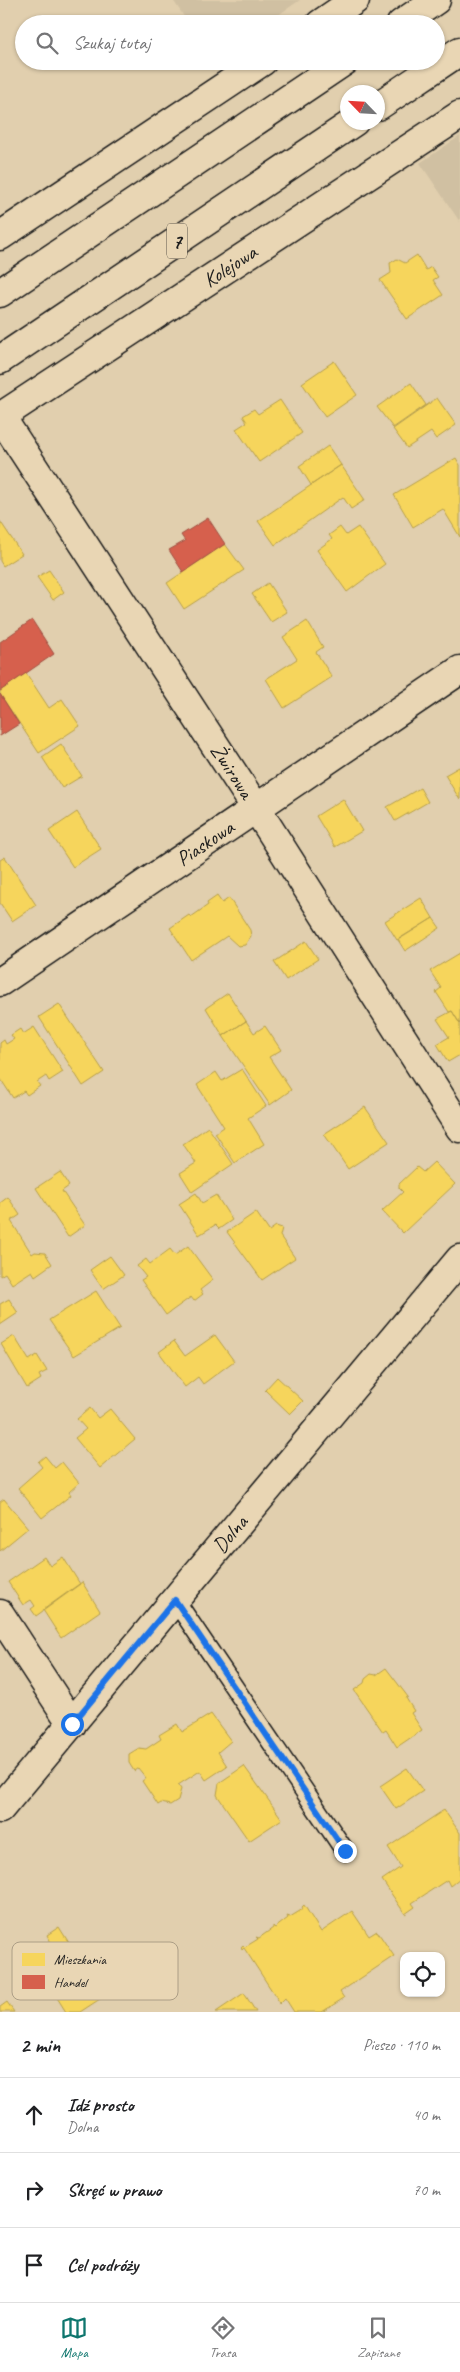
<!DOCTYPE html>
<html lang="pl">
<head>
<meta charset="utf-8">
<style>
  :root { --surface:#fff; --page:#f2f2f2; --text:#202124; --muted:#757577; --line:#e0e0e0; --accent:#0f766e }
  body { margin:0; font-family:Caveat,sans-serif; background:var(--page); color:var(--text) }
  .controls { position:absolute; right:15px; bottom:15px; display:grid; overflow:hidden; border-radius:10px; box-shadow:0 1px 4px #0004 }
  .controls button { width:45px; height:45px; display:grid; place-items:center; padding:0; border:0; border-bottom:1px solid var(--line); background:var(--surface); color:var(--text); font:25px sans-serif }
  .compass { position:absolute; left:340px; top:85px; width:45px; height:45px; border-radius:50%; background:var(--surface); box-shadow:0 1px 4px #0004; rotate:295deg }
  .stop { position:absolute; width:15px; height:15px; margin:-11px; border:4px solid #1a73e8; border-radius:50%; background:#fff }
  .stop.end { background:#1a73e8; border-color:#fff; box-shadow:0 1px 5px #0008 }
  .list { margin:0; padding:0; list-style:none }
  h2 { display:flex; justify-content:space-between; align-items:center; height:65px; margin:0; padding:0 20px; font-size:21px }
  h2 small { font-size:16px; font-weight:400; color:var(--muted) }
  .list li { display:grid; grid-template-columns:32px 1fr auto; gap:15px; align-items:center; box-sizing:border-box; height:75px; padding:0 20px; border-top:1px solid var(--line) }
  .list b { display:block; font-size:19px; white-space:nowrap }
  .list p { margin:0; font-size:16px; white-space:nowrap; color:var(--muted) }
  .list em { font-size:16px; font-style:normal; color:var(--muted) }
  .icon { flex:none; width:28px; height:28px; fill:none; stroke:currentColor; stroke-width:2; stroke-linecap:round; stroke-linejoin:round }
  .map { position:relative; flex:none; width:460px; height:2012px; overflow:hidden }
  .search { position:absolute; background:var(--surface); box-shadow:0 1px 4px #0004; left:15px; right:15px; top:15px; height:55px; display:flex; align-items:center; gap:12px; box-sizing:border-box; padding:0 18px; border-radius:28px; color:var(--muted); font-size:19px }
  .sheet { height:290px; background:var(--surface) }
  nav { display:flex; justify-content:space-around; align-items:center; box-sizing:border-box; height:70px; border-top:1px solid var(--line); background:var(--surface); font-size:14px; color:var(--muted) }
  nav a { display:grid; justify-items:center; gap:2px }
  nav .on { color:var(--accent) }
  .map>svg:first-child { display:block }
</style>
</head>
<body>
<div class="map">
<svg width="460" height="2012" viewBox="0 0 460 2012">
  <rect width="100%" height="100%" fill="#e1cfae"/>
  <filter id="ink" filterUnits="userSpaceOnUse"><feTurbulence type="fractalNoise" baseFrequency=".02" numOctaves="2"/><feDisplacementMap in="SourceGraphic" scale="10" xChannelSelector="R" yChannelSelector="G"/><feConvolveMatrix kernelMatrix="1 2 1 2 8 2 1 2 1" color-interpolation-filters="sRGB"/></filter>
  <g filter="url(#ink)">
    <path fill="#d0c0a2" d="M173,0H300L265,24H189Z
      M460,136V222L420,163Z"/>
    <path fill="#f6d55c" stroke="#b59e49" d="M417,255L426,270L431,267L438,277L433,280L443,295L407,319L380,280L391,273L390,263L397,259L405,263Z
      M334,361L357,395L325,417L302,383Z
      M411,383L426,405L393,428L377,407Z
      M437,398L456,425L436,439L431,432L407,448L393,429Z
      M280,400L302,433L259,462L236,429L247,422L243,416L254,409L258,414Z
      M328,446L341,465L311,485L299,466Z
      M456,458L460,465V537L443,509L413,527L394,495Z
      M341,465L365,500L351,509L343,497L275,545L258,521Z
      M0,521L22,554L3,566L0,561Z
      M340,527L346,535L358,527L385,564L347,592L317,550L332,539L329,535Z
      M225,544L244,570L184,609L167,583Z
      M49,570L64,592L53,600L37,577Z
      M268,583L287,612L271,622L252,594Z
      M307,621L323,647L316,652L332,677L284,708L266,679L297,659L283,637Z
      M26,673L49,708L62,699L80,726L39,753L0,694V691Z
      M61,744L82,776L62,788L42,757Z
      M459,767L460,769V800L445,775Z
      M420,788L428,802L395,821L387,807Z
      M343,799L362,831L335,847L316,816Z
      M77,812L101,849L73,867L49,831Z
      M5,857L36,905L12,921L0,903V860Z
      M217,896L222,903L229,898L250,930L251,936L245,945L238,946L227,936L191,960L170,928L189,915L191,917L208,905L207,903Z
      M421,898L433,918L397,940L385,921Z
      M433,918L440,928L405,951L398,940Z
      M306,941L318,959L286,980L274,962Z
      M460,953V1024L452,1011L449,1012L436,992L441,988L430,971Z
      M228,993L246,1021L223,1036L206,1008Z
      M59,1004L104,1072L83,1086L39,1017Z
      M452,1011L460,1024V1055L448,1062L437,1044L449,1037L437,1019Z
      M246,1021L254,1033L265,1026L281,1050L269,1057L291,1090L270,1105L223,1036Z
      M34,1027L63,1072L49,1081L46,1076L37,1082L40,1086L27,1095L24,1091L13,1098L0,1078V1043L4,1040L6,1044L14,1039L11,1035L20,1029L23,1034Z
      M242,1069L266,1106L248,1118L264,1144L235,1163L215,1133L224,1127L197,1085L216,1072L222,1081Z
      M365,1107L389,1142L348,1169L324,1134Z
      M208,1127L233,1164L192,1192L180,1173L196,1163L183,1144Z
      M434,1162L455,1184L403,1233L382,1211L403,1192L399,1188V1184L417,1167L423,1172Z
      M60,1172L69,1186L62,1191L85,1225L68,1237L36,1188Z
      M196,1193L202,1203L216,1195L232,1220L219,1229L215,1225L199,1235L179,1204Z
      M8,1197L20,1215L11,1221L32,1254L35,1252L45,1253L52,1264L35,1276L32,1271L12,1284L5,1273L0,1276V1203Z
      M256,1212L269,1231L276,1226L282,1228L280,1236L295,1258L262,1280L227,1232Z
      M188,1246L213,1280L200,1290L203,1294L194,1301L191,1297L166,1315L141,1280L146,1277L137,1266L146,1259L150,1264L170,1249L175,1255Z
      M110,1256L124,1275L103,1289L90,1270Z
      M96,1291L120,1328L74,1356L49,1320Z
      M9,1299L18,1313L0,1325V1304Z
      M215,1335L234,1361L203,1384L198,1377L185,1387L159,1352L174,1341L185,1356Z
      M14,1336L29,1360L37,1355L47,1371L39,1375L41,1379L27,1388L1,1344Z
      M277,1377L303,1401L290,1414L265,1390Z
      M90,1408L98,1418L110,1409L135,1439L100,1468L75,1438L86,1429L77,1419Z
      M45,1456L55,1468L62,1462L79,1483L69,1492L71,1495L42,1518L18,1488L42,1467L38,1462Z
      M4,1499L28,1528L0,1551V1502Z
      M44,1557L50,1566L63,1557L80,1584L36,1616L31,1609L35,1606L31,1600L23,1605L8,1582Z
      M82,1582L100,1611L61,1638L43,1610Z
      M386,1668L408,1697L406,1698L414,1711L411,1713L422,1730L397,1747L386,1730L383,1732L354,1690L364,1683L365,1679L371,1674L376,1675Z
      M211,1714L231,1741L218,1752L227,1766L206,1780L200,1771L178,1785L181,1789L178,1800L170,1805L161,1803L158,1805L142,1781L146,1778L138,1768L134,1771L129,1763V1754L139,1748L146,1749L161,1739L159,1735L177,1724L182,1732Z
      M244,1766L282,1819L249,1841L217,1795L219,1783Z
      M407,1768L423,1791L396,1809L380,1786Z
      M444,1810L460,1833V1878L450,1886L447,1880L412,1903L415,1907L405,1914L382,1880L401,1867L388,1847Z
      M304,1905L321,1932L352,1911L369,1936L377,1931L394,1956L340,1992L344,1998L322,2012H294L285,1998L279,2004L278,2000L244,1948L242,1950L241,1947L243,1945L245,1947L258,1939L256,1937L259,1938L273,1928V1926L275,1928L288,1918L287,1916L290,1917L303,1909L302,1907Z
      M59,1927L103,1997L80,2012H66L41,1972L60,1960L47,1935Z
      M244,1993L256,2012H216Z
      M7,2002L14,2012H0V2007Z"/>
    <path fill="#d6604d" stroke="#9e4c3e" d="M208,518L225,544L183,572L169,550L185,541L181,535Z
      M32,620L54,654L0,691V642Z
      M0,694L19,724L0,736Z"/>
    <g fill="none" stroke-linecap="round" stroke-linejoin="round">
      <g stroke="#1c1c1c" stroke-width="21">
        <path id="lane" d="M175,1600L345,1851"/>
      </g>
      <g stroke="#1c1c1c" stroke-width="31">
        <path id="street" d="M320,24L355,0
          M0,236L263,61
          M0,417L460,115
          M1,417L256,808L460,1128
          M0,982L460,670
          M0,1614L72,1724
          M0,1809L460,1259"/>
      </g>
      <g stroke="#1c1c1c" stroke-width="31">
        <path id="highway" d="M401,24L436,0
          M378,106L460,51
          M0,293L345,61
          M0,360L354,122"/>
      </g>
      <use href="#lane" stroke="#e9d6b4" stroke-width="18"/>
      <use href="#street" stroke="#e9d6b4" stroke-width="28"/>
      <use href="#highway" stroke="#e9d6b4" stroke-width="28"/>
    </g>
  </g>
  <g fill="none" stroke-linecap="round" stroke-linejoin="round" filter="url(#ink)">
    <path stroke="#1a73e8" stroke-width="6" d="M72,1724L175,1600L345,1851"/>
  </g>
  <g text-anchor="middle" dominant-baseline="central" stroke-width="5" stroke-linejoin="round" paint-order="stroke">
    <rect fill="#e9d6b4" stroke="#5a544a" stroke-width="1" x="167" y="223.5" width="20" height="35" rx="4"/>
    <g font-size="20" font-weight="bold" fill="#1c1c1c">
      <text x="177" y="241">7</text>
    </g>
    <g font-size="21" fill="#1c1c1c" stroke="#e9d6b4">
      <text transform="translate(230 266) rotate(-33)">Kolejowa</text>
      <text transform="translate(232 771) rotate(57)">Żwirowa</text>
      <text transform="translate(205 843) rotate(-34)">Piaskowa</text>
      <text transform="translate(230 1534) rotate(-50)">Dolna</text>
    </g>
  </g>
  <rect x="12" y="1942" width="166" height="58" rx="8" fill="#e9d6b4" stroke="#ac9e86" stroke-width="1"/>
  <rect x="22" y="1953" width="23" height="13" fill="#f6d55c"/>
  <rect x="22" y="1975" width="23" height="14" fill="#d6604d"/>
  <g font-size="14" fill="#1c1c1c">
    <text x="54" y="1964">Mieszkania</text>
    <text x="54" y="1987">Handel</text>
  </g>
</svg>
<div class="controls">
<button><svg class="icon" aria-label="locate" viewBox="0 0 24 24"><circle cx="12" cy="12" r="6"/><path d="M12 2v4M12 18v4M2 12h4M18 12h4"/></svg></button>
</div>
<svg class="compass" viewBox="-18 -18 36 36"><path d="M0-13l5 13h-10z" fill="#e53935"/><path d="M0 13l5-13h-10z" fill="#757577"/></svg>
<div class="stop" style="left:72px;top:1724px"></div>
<div class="stop end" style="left:345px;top:1851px"></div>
<div class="search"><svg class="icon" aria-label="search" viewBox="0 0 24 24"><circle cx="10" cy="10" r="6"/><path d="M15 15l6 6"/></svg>Szukaj tutaj</div>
</div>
<section class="sheet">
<h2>2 min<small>Pieszo · 110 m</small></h2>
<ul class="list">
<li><svg class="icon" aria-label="ahead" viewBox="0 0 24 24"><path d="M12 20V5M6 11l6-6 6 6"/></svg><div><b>Idź prosto</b><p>Dolna</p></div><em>40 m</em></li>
<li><svg class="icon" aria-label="right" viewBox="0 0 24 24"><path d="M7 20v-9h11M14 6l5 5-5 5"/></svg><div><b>Skręć w prawo</b></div><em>70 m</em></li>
<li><svg class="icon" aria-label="arrive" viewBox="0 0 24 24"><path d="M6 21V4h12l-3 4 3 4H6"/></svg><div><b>Cel podróży</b></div></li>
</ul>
</section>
<nav>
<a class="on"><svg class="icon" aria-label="map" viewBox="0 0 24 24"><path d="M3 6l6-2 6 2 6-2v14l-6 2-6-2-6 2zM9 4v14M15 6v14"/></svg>Mapa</a>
<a><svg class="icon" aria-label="directions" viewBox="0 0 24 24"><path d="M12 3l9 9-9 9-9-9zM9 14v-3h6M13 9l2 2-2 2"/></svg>Trasa</a>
<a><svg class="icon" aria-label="saved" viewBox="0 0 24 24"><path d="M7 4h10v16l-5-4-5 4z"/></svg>Zapisane</a>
</nav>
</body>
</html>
